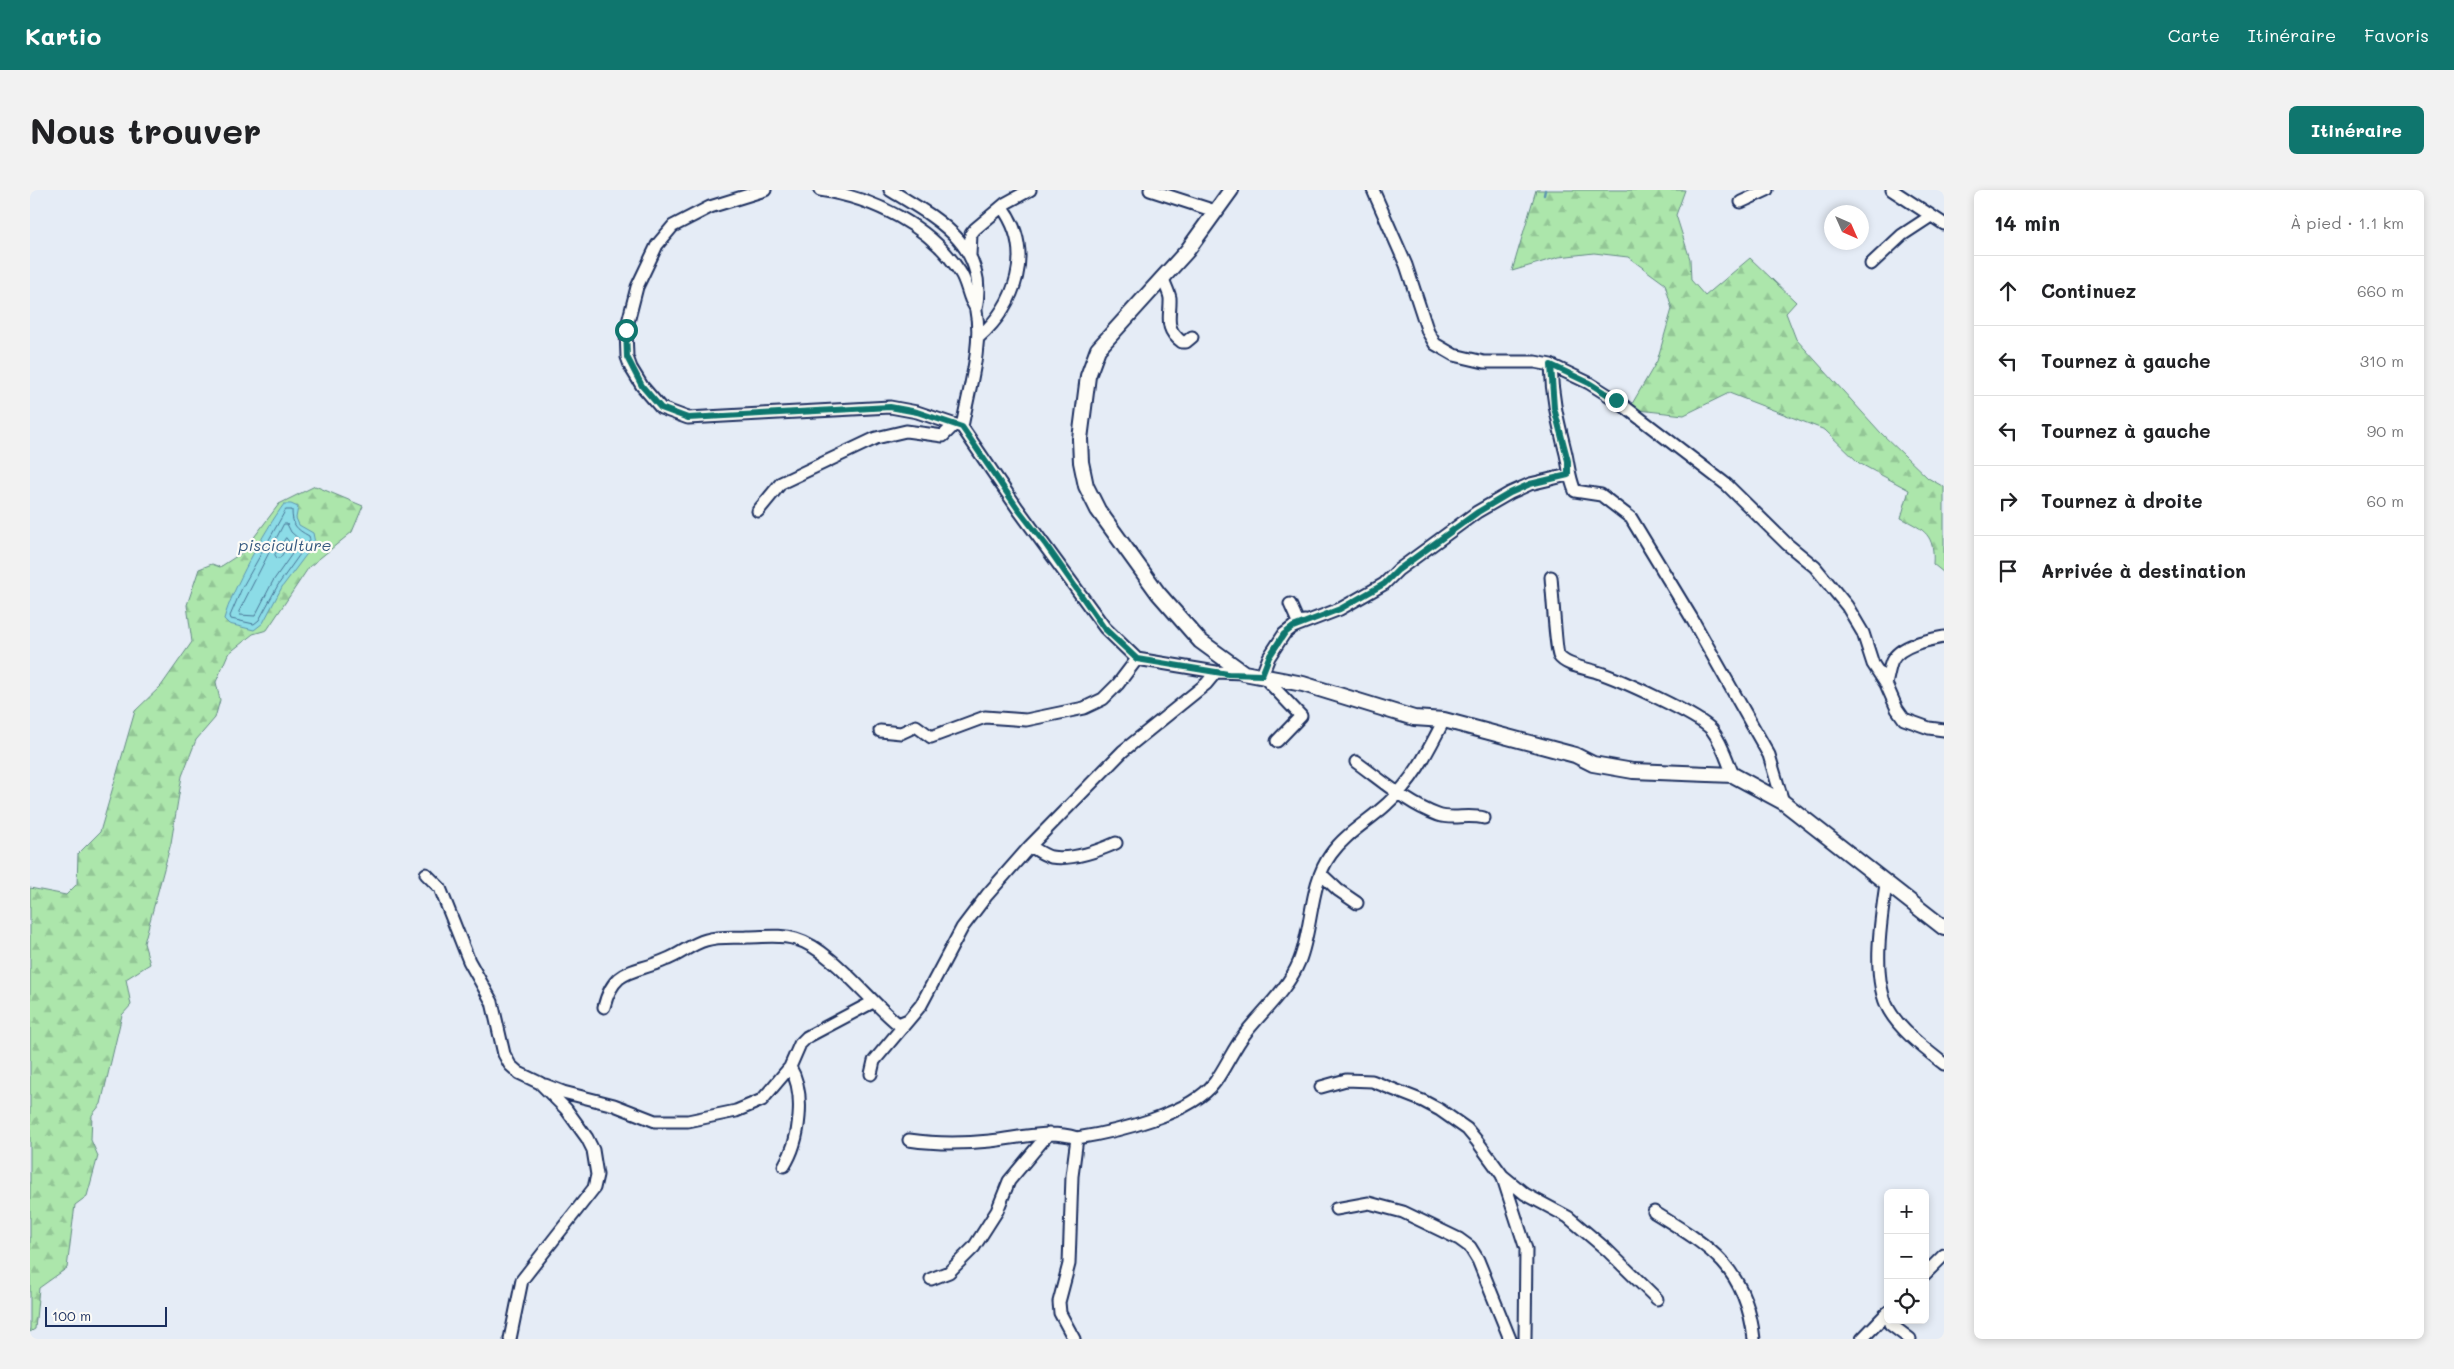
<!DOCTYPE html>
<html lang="fr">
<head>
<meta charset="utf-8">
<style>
  :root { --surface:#fff; --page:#f2f2f2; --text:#202124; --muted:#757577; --line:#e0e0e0; --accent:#0f766e }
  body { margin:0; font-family:Mali,sans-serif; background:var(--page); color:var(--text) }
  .controls { position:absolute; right:15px; bottom:15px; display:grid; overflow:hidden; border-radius:8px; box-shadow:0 2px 8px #0003 }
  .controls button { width:45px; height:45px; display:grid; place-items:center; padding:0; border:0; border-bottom:1px solid var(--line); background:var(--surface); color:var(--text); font:25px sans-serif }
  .compass { position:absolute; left:1794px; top:15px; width:45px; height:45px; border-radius:50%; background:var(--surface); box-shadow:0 2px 8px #0003; rotate:135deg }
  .scale { position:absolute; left:15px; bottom:12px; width:122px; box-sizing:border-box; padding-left:5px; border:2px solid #1b2f5e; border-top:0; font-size:14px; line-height:18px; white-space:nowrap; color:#1b2f5e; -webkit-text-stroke:4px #fdfcf7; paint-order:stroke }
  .stop { position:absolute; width:15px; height:15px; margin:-11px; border:4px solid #0f766e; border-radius:50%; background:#fff }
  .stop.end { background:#0f766e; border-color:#fff; box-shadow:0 1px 5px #0008 }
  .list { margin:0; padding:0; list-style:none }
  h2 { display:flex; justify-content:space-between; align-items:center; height:65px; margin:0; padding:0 20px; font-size:21px }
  h2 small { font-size:16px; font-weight:400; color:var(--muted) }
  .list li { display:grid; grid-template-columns:32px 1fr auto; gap:15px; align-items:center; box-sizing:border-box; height:70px; padding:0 20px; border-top:1px solid var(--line) }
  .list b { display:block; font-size:19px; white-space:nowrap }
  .list em { font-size:16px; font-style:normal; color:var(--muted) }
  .icon { flex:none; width:28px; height:28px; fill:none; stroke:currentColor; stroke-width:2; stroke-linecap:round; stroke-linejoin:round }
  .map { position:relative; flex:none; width:1914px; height:1149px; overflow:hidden; border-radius:8px }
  header { display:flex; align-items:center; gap:30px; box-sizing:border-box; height:70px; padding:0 25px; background:var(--accent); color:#fff }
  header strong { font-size:24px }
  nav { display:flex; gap:28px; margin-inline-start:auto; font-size:18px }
  .intro { display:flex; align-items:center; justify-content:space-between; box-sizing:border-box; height:120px; padding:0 30px }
  h1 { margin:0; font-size:35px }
  .button { padding:12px 22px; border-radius:8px; background:var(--accent); color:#fff; font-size:18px; font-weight:700 }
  main { display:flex; gap:30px; padding:0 30px }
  aside { flex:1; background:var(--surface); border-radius:8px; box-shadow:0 2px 8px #0003 }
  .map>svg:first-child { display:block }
</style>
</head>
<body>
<header>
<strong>Kartio</strong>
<nav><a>Carte</a><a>Itinéraire</a><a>Favoris</a></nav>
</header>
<div class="intro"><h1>Nous trouver</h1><a class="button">Itinéraire</a></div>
<main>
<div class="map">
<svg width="1914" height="1149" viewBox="0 0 1914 1149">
  <defs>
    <pattern id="forest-firs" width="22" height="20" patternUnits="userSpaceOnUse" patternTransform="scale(1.25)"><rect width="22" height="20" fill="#ace6ab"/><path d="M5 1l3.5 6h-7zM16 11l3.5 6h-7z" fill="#93c696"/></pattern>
  </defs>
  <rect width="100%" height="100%" fill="#e5ecf6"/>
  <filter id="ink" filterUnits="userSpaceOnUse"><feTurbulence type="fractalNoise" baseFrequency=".02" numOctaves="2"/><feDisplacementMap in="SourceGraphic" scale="10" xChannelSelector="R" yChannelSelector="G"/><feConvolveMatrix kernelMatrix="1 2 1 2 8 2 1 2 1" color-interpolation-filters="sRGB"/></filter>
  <g filter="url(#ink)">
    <path fill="url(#forest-firs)" stroke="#648a84" d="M1506,0H1655L1646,25L1660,69L1661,90L1675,106L1720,68L1766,112L1756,123L1766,149L1851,243L1898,288L1914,297V383L1903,374C1905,345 1895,340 1871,328L1879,300L1829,273L1795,240L1699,203L1654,225L1599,219L1627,171L1642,119L1635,94L1598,67L1564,63L1529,67L1482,81Z
      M285,296L333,316L322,342L279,377L237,440L223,444L198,464L186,492L190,510L185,528L166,550L152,586L141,653L114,753L120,774L96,789L101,815L92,825L71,914L62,925L61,950L68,966L57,1006L45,1015L37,1078L9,1098L5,1139L0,1142V698L36,705L47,694L48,664L70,642L105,521L131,496L162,452L157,415L169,379L182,374L190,377L213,362L249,314Z"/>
    <path fill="#8cdce7" stroke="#5f97b0" d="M254,314H261L268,317L266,328L269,335L283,343L285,353L252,397L233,433L224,440L199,434L194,429C202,399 235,340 254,314Z"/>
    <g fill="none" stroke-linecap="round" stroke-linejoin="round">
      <path stroke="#487495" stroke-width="1" d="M256,320H262C262,335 266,339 279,346L280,350L248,395L229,430L224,434L201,429L200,426L212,398Z
        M254,334H257L261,342L271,351L243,391L225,426L210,425L209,422Z
        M256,348L260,353L250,368H247L245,365Z"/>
      <path stroke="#5f97b0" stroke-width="2.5" d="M1514,5L1515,0"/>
      <g stroke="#1b2f5e" stroke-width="15">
        <path id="minor" d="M735,0L680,17L643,36L627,55L607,97L596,140L597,167L601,178L612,196L631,218L658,228L860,217L887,222L932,237L988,319L1075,438L1107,469L1186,482L1214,483
          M790,0C843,8 901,36 930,82C935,89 937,99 940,107C941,112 946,116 946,121C953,155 938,203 932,237
          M860,0C906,28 959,55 946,119
          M1120,0L1185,21
          M1343,0L1376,75L1398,142L1405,154L1424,165L1454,172H1505L1521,175C1522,210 1528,231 1536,264C1539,278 1539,287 1545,301L1571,305L1601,328L1661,427L1739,565L1753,612
          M1862,0L1914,34
          M1711,12L1737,0
          M940,65L941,44L945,39L976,13L1000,0
          M1841,74L1872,45L1901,26
          M1133,89C1135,95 1139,102 1140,108C1141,126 1133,138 1152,152H1156L1162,147
          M948,148C986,114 1005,62 972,17
          M1521,175L1559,193L1586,210L1697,295L1757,354L1785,377L1817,416L1833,443L1843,474L1856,494L1867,519L1874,529L1899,538L1914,540
          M728,321L751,293L846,248L876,241L913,246L924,235
          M1521,387C1522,397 1526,462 1529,466C1536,476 1556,478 1567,482C1589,489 1669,525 1682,540C1692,553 1697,570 1703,585
          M1260,414L1268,432L1275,431
          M1856,494C1858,487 1859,478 1862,471C1870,455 1898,450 1914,447
          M850,541L871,543L886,536L901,547L955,527L996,530L1054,518L1073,509L1088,494L1107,469
          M1247,551L1271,526L1232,485L1239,467L1254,444L1263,437L1310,419L1354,394L1368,380L1447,322L1480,303L1500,294L1538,285
          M1326,572C1351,590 1378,614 1408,625C1421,630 1438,624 1454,628
          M1000,656C1007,660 1013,665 1021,667C1041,670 1068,661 1086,653
          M396,684L410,698L439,771L462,812L474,864L480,875L489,883L510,893L536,919L557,948L563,960L567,985L564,998L492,1090L480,1149
          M1291,684L1308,700L1327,713
          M1856,694C1851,729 1841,788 1859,820C1871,841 1895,859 1914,874
          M574,817C584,777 603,784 635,770C650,765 661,754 676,750C690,746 703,748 718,747C735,747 750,744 766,749C801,759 839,811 868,834L878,830
          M841,884L844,871L891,815L932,738L957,705L1000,656L1093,561L1176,494L1186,482
          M515,895L533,902L584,915L625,931H658L706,921L732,910L760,877L770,854L777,847L843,812
          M1291,897L1316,890L1342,891L1393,911L1410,920L1437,939L1447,951L1472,985L1496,1059L1495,1149
          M879,950C906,954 932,954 960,951C990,948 1017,939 1047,948
          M754,976C770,951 776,903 760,877
          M1473,986L1495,1004L1538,1027L1577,1060L1627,1109
          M1306,1019L1339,1013L1373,1022L1429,1049L1440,1057L1448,1070L1480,1149
          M1624,1022C1681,1057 1716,1078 1724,1149
          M1895,1084L1914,1065
          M901,1089L919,1082L944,1057L967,1021L979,991L1019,943
          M1860,1130V1134L1880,1149
          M1044,1149L1030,1123L1029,1112L1039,1074L1042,986L1047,948C1085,942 1162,924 1185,892C1197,875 1204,857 1217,841C1234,820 1259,797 1269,772C1283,738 1279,694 1301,664C1316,643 1339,631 1357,614C1384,590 1398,561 1414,530
          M1832,1149L1858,1122"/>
      </g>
      <g stroke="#1b2f5e" stroke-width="18">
        <path id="major" d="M1201,0L1157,61L1068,159L1058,186L1050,249L1051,272L1056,296L1068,320L1128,403L1170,451L1214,483L1273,494L1384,528L1414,530L1545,565L1563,574L1603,581L1703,585L1753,612L1914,738"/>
      </g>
      <use href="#minor" stroke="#fdfcf7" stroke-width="11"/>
      <use href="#major" stroke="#fdfcf7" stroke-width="14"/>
    </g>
  </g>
  <g fill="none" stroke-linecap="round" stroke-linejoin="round" filter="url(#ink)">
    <path stroke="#0f766e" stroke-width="6" d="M596,140L597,167L612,196L631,218L658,228L860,217L887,222L932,237L988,319L1016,355L1074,438L1107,469L1198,484L1232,485L1239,467L1254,444L1263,437L1310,419L1354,394L1368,380L1448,322L1480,303L1500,294L1538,285V271L1524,218L1521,175L1559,193L1586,210"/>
  </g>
  <g text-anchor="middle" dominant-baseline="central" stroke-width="4.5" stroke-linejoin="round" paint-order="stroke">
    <g font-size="16" font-style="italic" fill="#375a80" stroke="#fdfcf7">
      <text x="255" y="354">pisciculture</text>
    </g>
  </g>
</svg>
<div class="controls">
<button>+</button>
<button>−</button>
<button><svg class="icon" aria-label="locate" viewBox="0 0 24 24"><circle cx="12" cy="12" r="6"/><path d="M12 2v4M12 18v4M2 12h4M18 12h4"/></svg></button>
</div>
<svg class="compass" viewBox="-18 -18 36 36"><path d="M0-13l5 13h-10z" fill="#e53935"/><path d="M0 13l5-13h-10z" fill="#757577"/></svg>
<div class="scale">100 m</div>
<div class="stop" style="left:596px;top:140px"></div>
<div class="stop end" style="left:1586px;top:210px"></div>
</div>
<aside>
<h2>14 min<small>À pied · 1.1 km</small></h2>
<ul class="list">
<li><svg class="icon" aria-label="ahead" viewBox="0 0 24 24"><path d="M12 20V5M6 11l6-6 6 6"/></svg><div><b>Continuez</b></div><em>660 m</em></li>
<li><svg class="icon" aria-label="left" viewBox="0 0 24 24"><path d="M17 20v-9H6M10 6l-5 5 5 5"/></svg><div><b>Tournez à gauche</b></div><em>310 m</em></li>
<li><svg class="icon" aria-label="left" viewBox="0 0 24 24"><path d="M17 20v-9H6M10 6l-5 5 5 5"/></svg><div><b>Tournez à gauche</b></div><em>90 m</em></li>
<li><svg class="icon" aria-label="right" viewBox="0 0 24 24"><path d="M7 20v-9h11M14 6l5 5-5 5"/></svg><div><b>Tournez à droite</b></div><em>60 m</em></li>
<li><svg class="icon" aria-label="arrive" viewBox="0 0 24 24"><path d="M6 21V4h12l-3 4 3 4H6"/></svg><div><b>Arrivée à destination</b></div></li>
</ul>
</aside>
</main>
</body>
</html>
